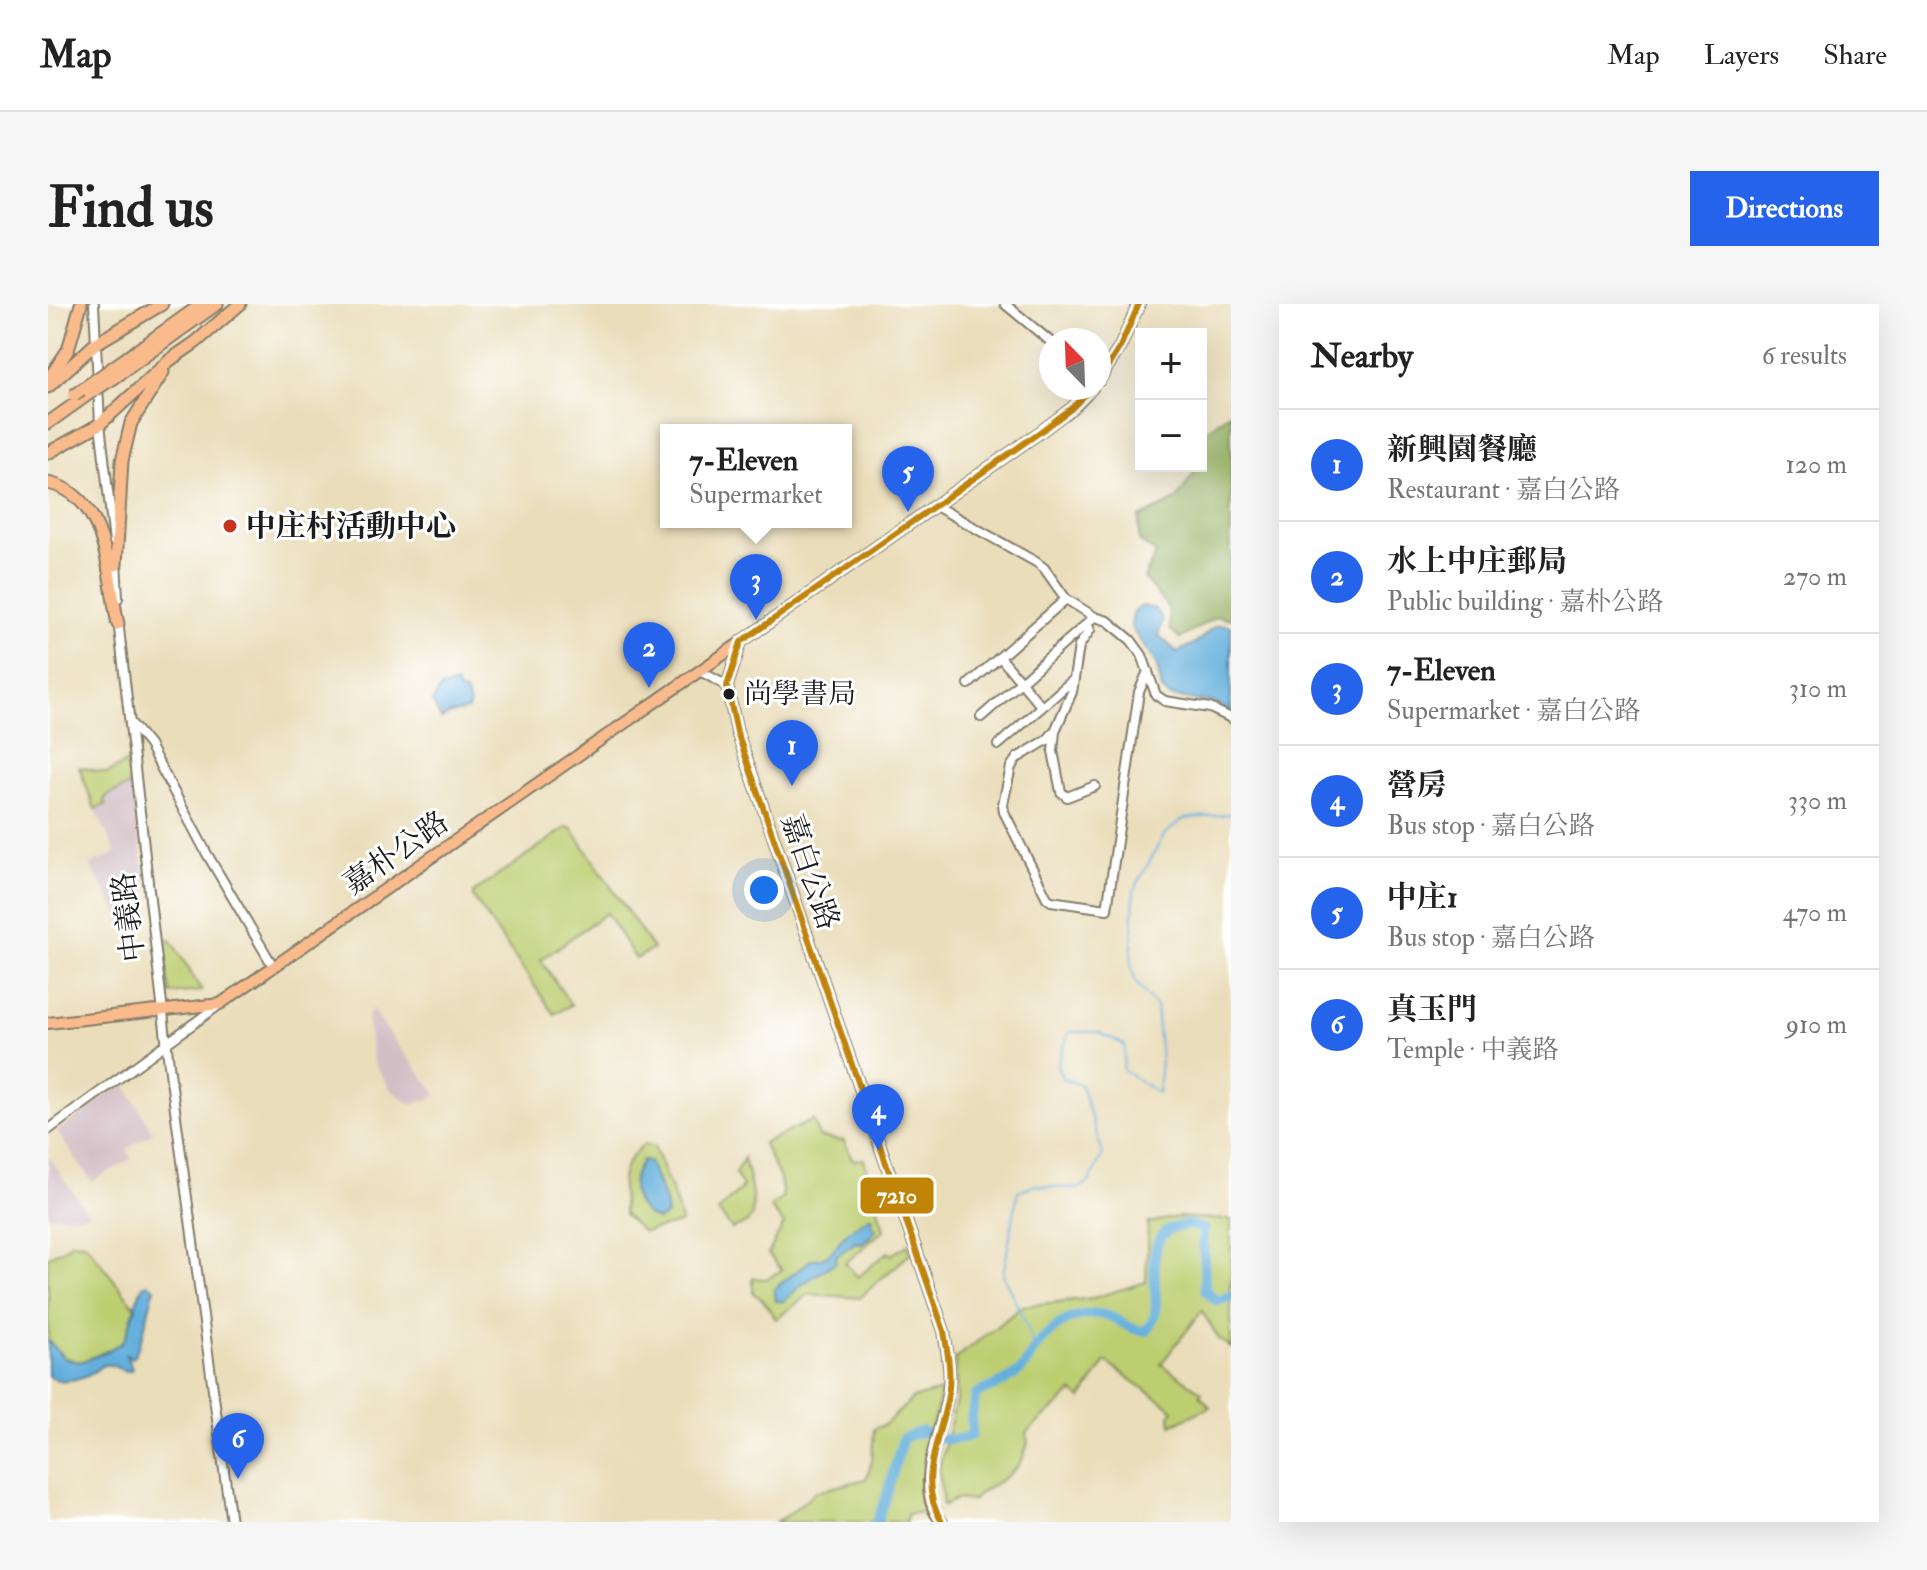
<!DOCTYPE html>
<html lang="en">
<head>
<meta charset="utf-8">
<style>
  :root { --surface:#fff; --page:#f6f6f6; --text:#222; --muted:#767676; --line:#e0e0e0; --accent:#2563eb }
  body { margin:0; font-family:"IM FELL Double Pica","Noto Serif TC",serif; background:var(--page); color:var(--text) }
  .controls { position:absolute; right:24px; top:24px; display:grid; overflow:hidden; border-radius:0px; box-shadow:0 8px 32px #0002 }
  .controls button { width:72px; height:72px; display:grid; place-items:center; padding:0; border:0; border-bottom:2px solid var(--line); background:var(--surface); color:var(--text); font:40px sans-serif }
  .compass { position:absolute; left:991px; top:24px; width:72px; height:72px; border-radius:50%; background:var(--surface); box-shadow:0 8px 32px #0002; rotate:337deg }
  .you { position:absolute; left:716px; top:586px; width:28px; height:28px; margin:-20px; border:6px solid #fff; border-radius:50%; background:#1a73e8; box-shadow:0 0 0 12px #1a73e833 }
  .badge { display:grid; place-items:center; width:52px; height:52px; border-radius:50%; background:var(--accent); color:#fff; font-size:26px; font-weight:700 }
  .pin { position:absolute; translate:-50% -66px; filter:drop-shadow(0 2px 4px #0008) }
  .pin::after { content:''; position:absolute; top:42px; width:28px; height:24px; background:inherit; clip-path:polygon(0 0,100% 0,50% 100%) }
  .popup { position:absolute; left:612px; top:120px; width:192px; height:104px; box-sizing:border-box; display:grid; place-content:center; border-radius:0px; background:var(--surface); filter:drop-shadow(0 2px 6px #0005); font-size:26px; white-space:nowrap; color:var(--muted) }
  .popup b { font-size:30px; color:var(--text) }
  .popup::after { content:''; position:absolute; left:50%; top:100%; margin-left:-16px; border:16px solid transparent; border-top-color:var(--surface) }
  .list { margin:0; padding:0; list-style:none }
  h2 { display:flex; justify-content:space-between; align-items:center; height:104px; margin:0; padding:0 32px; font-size:34px }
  h2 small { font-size:26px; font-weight:400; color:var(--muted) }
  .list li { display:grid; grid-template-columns:52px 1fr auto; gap:24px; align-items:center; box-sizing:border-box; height:112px; padding:0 32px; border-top:2px solid var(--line) }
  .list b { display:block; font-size:30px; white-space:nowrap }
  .list p { margin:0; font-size:26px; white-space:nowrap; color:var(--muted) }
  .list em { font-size:26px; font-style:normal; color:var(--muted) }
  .map { position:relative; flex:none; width:1183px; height:1218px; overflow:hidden; border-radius:0px }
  header { display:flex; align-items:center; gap:48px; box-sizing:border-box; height:112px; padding:0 40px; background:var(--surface); border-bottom:2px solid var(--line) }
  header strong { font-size:38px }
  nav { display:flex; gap:44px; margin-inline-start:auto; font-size:28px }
  .intro { display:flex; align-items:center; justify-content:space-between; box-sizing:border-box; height:192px; padding:0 48px }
  h1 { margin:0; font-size:56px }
  .button { padding:20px 36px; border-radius:0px; background:var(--accent); color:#fff; font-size:28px; font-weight:700 }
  main { display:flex; gap:48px; padding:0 48px }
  aside { flex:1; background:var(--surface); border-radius:0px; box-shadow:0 8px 32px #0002 }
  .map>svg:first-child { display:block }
</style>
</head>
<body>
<header>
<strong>Map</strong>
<nav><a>Map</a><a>Layers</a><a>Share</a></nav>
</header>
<div class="intro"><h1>Find us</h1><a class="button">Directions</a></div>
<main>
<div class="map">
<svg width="1183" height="1218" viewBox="0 0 1183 1218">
  <rect width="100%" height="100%" fill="#fff"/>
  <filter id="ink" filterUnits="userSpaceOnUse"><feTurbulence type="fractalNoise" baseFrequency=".0125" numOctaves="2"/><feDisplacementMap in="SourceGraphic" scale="16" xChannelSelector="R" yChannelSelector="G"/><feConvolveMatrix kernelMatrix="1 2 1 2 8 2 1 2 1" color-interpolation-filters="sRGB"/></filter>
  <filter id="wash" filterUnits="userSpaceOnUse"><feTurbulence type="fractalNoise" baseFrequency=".006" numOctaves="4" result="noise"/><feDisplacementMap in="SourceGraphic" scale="32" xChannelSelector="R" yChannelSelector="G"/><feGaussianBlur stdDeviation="1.8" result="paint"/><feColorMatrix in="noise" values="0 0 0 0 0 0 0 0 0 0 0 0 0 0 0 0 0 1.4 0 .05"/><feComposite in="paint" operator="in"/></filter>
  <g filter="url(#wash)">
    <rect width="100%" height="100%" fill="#eaddba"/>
    <path fill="#d2bec5" d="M84,481L103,617L80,626L42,561L68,549L47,505L57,501L56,496L59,491Z
      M324,705L347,738L390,791L364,801L343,786L325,757L319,713Z
      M75,777L105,829L79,845L84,854L44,878L9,828Z
      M0,852L41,911L0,912Z"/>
    <path fill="#bdce71" stroke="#6c7546" stroke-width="2" d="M82,457L84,481L60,491L56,496L58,501L47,505L31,463L59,469Z
      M519,523L524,525L605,645L588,655L558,609L493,656L523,701L506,710L425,593V589Z
      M115,636H123L154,687L122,690Z
      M765,816L771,833L796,837L805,856L816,855L836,926L797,959L810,973L840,948L843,951L860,941L863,949L811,994L761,990L728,1015L715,996L705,989V974L718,975L734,966L720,950L736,920L722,903L735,894L732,875L715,839Z
      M596,840L606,842C614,868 629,892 633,919L595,928L576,911C573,878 569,863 596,840Z
      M696,854C699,868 710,904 702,915C698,921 690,923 684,925L670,907L695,883L687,869Z
      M1129,913L1183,916V1044L1171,1035L1154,1007L1113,1060L1154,1088L1152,1091L1162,1103L1123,1121L1122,1111L1126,1106L1058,1058L1033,1095L1025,1088L978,1129C981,1137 980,1140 977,1148C967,1178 942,1176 924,1197L908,1195L895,1202L891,1165L909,1093L907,1055L975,1002L1045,994L1098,978L1100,919Z
      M23,938L37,939L88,1004C82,1014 82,1026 76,1036C71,1043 39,1057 31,1058L16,1054L0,1036V953L19,943Z
      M894,1087L878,1144L873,1194L888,1207L859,1210L858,1218H727L740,1211L767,1188L818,1175L824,1157L826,1125L838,1120L865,1094Z"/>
    <path fill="#96b163" stroke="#596640" stroke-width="2" d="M1183,108V315L1169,312L1132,335L1122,325L1120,304L1096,274L1108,249L1091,237V214L1128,196L1147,167V162H1153V130Z"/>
    <path fill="#64afdc" stroke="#40667c" stroke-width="2" d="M1094,302L1107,305L1115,317L1110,331L1129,348C1137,344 1148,340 1154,334C1165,324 1166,318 1183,322V409L1167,399L1123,393L1114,386L1109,361L1083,323L1085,309Z
      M408,380L411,387L417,388L422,400L420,406L403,410L393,415L384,398L393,384Z
      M594,856L601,858L617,897L619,911L610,916C592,911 582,893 586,874C587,868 592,862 594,856Z
      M821,913L825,914L824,921L828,925L823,932L814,939L808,938L788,952V958L756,979L736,997H728L726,985L764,955C780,956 786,945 794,934C800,926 813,919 821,913Z
      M100,980L107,984C99,1008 97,1032 85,1054L78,1051L84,1065L81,1067C71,1068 66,1058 56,1061C51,1062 49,1066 45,1068C32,1076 12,1080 0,1072V1036L16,1054L31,1058C39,1057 71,1042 76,1036C82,1026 82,1014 88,1005L87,1001L95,982Z"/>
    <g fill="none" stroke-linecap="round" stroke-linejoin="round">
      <path stroke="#64afdc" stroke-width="2" d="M986,1045L979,1022L955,971L970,887L986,881L1030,885L1041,878L1055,850L1033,781L1015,775L1009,761L1021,728H1050L1077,741L1075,766L1110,789L1113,755L1108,703L1088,678L1083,661L1086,586L1116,531L1135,515L1183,510"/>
      <path stroke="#64afdc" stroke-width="10" d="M828,1218L837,1197L855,1134L874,1127C890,1136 908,1138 924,1131L923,1115L928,1090C944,1083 959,1078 972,1067C979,1061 981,1053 986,1046C1000,1026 1017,1012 1042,1010C1072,1008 1074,1027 1099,1027C1101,1022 1106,1016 1107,1010C1112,987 1094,934 1125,924C1138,920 1143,920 1155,925L1157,986L1169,997L1183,992"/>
    </g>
  </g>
  <g filter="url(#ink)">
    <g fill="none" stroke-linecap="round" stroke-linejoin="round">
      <g stroke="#837c6b" stroke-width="12">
        <path id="minor" d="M46,0L52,120L66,238
          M957,0L1003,38
          M886,201L988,258L996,264L1018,295L1047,313L1060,317L1083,336L1094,351L1108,391L1117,397L1162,404L1183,414
          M68,256L70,294
          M70,316L121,761L183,1218
          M1039,319L1042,326L1031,342L1024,388L1007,427L1005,447L1013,488L1019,493L1047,482
          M952,353L993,402
          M652,367L679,382
          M921,380L1018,295
          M933,413L1043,316
          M82,418L101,441L159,550L225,662
          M1007,427L999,436L969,454L963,463L955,500L956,508L999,594L1003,597L1059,605L1091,388L1100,367
          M950,441L1025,376
          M0,826L171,701"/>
      </g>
      <g stroke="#837c6b" stroke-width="14">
        <path id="major" d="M1051,76L1072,43L1091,0
          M0,719L172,700L692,339
          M894,1218C864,1185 894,1128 900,1090C904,1069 899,1048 896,1027L689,428L679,382L693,338L992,128L1024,104L1044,84"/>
      </g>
      <g stroke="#837c6b" stroke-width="15">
        <path id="highway" d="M64,64L154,0
          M66,74L169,0
          M0,76L20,46L33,0
          M0,83L47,40L114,0
          M0,119L42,89
          M0,149L52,120L122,56L148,38L192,0
          M0,179C61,192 59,271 70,320
          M68,261L74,157L83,119L115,68"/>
      </g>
      <use href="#minor" stroke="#fff" stroke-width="8"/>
      <use href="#major" stroke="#fabb8c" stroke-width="10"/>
      <use href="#highway" stroke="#fabb8c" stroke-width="11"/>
      <g stroke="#837c6b" stroke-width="15" stroke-linecap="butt">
        <path id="highway-bridge" d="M42,89L66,74
          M26,91L64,64"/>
      </g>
      <use href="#highway-bridge" stroke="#fabb8c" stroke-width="11"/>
      <g stroke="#fff" stroke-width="12">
        <path id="bus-1" d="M1051,76L1072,43L1091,0
          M894,1218C866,1174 896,1130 901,1084C903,1065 899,1046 896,1027L689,428L679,382L693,338L992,128L1024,104L1044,84"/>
      </g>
      <use href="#bus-1" stroke="#c08407" stroke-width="6"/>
    </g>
  </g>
  <circle fill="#c8321e" stroke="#fff" stroke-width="3" cx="182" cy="222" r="8"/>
  <circle fill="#1c1c1c" stroke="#fff" stroke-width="3" cx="681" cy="390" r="7"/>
  <g text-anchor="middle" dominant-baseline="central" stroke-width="6" stroke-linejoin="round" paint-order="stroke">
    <g font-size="28" fill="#1c1c1c" stroke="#fff" text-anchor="start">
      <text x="696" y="390">尚學書局</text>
    </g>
    <g font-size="30" font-weight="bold" fill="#1c1c1c" stroke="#fff" text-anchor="start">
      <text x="198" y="222">中庄村活動中心</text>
    </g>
    <g font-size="30" fill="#1c1c1c" stroke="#fff">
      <text transform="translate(348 549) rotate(-35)">嘉朴公路</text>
      <text transform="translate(762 568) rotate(71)">嘉白公路</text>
      <text transform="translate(81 613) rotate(-97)">中義路</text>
    </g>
  </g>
  <rect stroke="#fff" stroke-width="3" x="811" y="872" width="76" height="39" rx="8" fill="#c08407"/>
  <g font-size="22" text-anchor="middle" font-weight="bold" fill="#fff">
    <text x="849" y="899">7210</text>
  </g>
</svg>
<div class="controls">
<button>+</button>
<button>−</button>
</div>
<svg class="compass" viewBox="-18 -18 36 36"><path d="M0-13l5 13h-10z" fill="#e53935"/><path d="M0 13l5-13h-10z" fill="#767676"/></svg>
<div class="you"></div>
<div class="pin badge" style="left:744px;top:482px">1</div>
<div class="pin badge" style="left:601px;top:384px">2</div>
<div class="pin badge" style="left:708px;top:316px">3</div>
<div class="popup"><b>7-Eleven</b>Supermarket</div>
<div class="pin badge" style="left:830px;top:846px">4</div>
<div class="pin badge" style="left:860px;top:208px">5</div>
<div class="pin badge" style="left:190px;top:1175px">6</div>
</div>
<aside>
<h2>Nearby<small>6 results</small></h2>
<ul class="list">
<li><span class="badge">1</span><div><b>新興園餐廳</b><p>Restaurant · 嘉白公路</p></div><em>120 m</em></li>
<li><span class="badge">2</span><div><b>水上中庄郵局</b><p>Public building · 嘉朴公路</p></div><em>270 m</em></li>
<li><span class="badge">3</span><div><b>7-Eleven</b><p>Supermarket · 嘉白公路</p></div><em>310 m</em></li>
<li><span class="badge">4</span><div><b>營房</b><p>Bus stop · 嘉白公路</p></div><em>330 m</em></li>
<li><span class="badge">5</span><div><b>中庄1</b><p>Bus stop · 嘉白公路</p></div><em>470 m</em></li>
<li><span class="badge">6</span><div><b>真玉門</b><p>Temple · 中義路</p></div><em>910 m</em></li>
</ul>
</aside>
</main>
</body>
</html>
